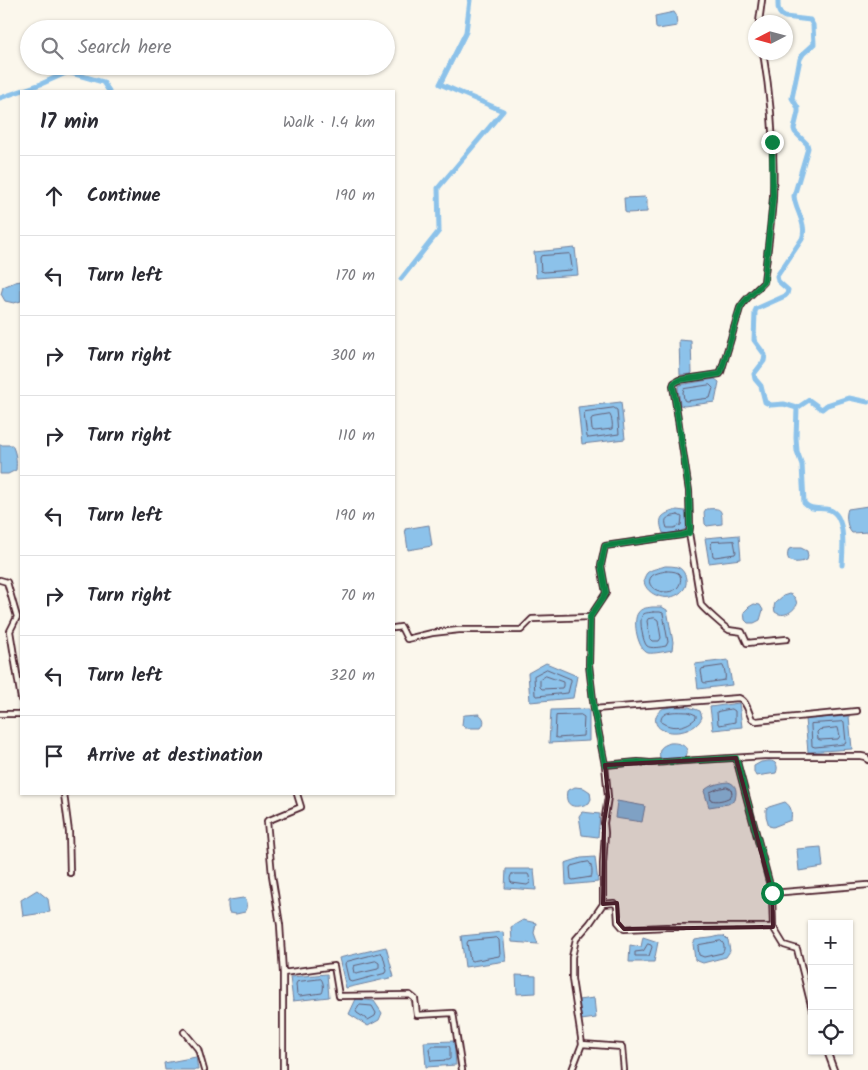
<!DOCTYPE html>
<html lang="en">
<head>
<meta charset="utf-8">
<style>
  :root { --surface:#fff; --page:#f7f7f7; --text:#2b2b33; --muted:#7c7c81; --line:#e1e1e2 }
  body { margin:0; font-family:Kalam,sans-serif; background:var(--page); color:var(--text) }
  .controls { position:absolute; right:15px; bottom:15px; display:grid; overflow:hidden; border-radius:0px; box-shadow:0 1px 4px #0004 }
  .controls button { width:45px; height:45px; display:grid; place-items:center; padding:0; border:0; border-bottom:1px solid var(--line); background:var(--surface); color:var(--text); font:25px sans-serif }
  .compass { position:absolute; left:748px; top:15px; width:45px; height:45px; border-radius:50%; background:var(--surface); box-shadow:0 1px 4px #0004; rotate:264deg }
  .stop { position:absolute; width:15px; height:15px; margin:-11px; border:4px solid #0b8043; border-radius:50%; background:#fff }
  .stop.end { background:#0b8043; border-color:#fff; box-shadow:0 1px 5px #0008 }
  .list { margin:0; padding:0; list-style:none }
  h2 { display:flex; justify-content:space-between; align-items:center; height:65px; margin:0; padding:0 20px; font-size:21px }
  h2 small { font-size:16px; font-weight:400; color:var(--muted) }
  .list li { display:grid; grid-template-columns:32px 1fr auto; gap:15px; align-items:center; box-sizing:border-box; height:80px; padding:0 20px; border-top:1px solid var(--line) }
  .list b { display:block; font-size:19px; white-space:nowrap }
  .list em { font-size:16px; font-style:normal; color:var(--muted) }
  .icon { flex:none; width:28px; height:28px; fill:none; stroke:currentColor; stroke-width:2; stroke-linecap:round; stroke-linejoin:round }
  .map { position:relative; flex:none; width:868px; height:1070px; overflow:hidden }
  .search { position:absolute; background:var(--surface); box-shadow:0 1px 4px #0004; left:20px; top:20px; width:375px; height:55px; display:flex; align-items:center; gap:12px; box-sizing:border-box; padding:0 18px; border-radius:28px; color:var(--muted); font-size:19px }
  .panel { position:absolute; background:var(--surface); box-shadow:0 1px 4px #0004; left:20px; top:90px; width:375px; height:705px; border-radius:0px }
  .map>svg:first-child { display:block }
</style>
</head>
<body>
<div class="map">
<svg width="868" height="1070" viewBox="0 0 868 1070">
  <rect width="100%" height="100%" fill="#fbf7ec"/>
  <filter id="ink" filterUnits="userSpaceOnUse"><feTurbulence type="fractalNoise" baseFrequency=".02" numOctaves="2"/><feDisplacementMap in="SourceGraphic" scale="10" xChannelSelector="R" yChannelSelector="G"/><feConvolveMatrix kernelMatrix="1 2 1 2 8 2 1 2 1" color-interpolation-filters="sRGB"/></filter>
  <g filter="url(#ink)">
    <path fill="#8cc2ea" stroke="#72819e" d="M674,12L676,15L677,26L658,29L656,28L655,16Z
      M645,197L647,199V212L627,213L625,212L624,198Z
      M575,248L578,275L536,278L534,252Z
      M21,281V301L14,303L5,301L1,294L3,287L15,282Z
      M679,340L691,341L692,373L691,374L680,375Z
      M715,379L719,382L715,402L684,406L680,405L678,387L679,385Z
      M621,402L625,439L582,444L578,407Z
      M0,445H12C16,453 17,461 16,470L8,474H0Z
      M868,506V532L852,533C847,528 845,516 848,509Z
      M706,509C721,508 722,508 722,524L707,526L705,524L704,512Z
      M677,510L685,511C688,516 688,523 686,529C678,532 671,535 663,533C657,517 662,514 677,510Z
      M429,525L432,546L408,550L405,529Z
      M739,535L741,559L709,563L705,538Z
      M793,548H801L807,551L808,556L807,560C797,564 783,564 789,549Z
      M665,566C669,566 673,566 677,567C685,569 689,582 684,589C668,609 634,589 647,573C651,569 660,568 665,566Z
      M789,594C795,596 796,599 797,605C792,612 784,618 775,612L774,607L775,603L783,596Z
      M754,604L760,605L763,610L760,620L754,623H748L745,620L744,612L749,607Z
      M652,607H662L667,610L673,642L672,650C667,651 654,654 648,653C638,650 632,621 638,613C641,608 646,608 652,607Z
      M728,660L732,685L698,689L695,664Z
      M546,663L577,676L573,698L530,702L528,673Z
      M739,703L742,727L713,730L710,707Z
      M689,707L700,711L702,717C697,731 673,736 661,729C651,723 656,710 665,708C673,706 682,707 689,707Z
      M589,709V741L549,743L551,710Z
      M479,714C485,718 485,723 481,728H465L462,725L463,716L465,715Z
      M849,716L852,749L808,752L805,719Z
      M670,743C681,742 693,748 684,759L665,760L660,758C658,748 662,746 670,743Z
      M769,761C776,761 779,766 776,773L770,774L756,776L754,772V766L761,762Z
      M728,782C737,784 737,792 735,800L728,804L709,807L704,791C709,785 720,783 728,782Z
      M575,787L584,788L590,792L591,799L589,803C576,809 564,808 567,791Z
      M617,801L645,806L642,822L615,818Z
      M785,802C792,807 792,812 791,820L773,827L769,826L766,816V809L769,807Z
      M582,812L600,814L598,837L582,835L579,816Z
      M821,847L823,867L799,871L797,849Z
      M595,857L598,882L566,885L565,863L581,858Z
      M506,869H534L536,890L505,888Z
      M37,890L48,899L50,912L23,916L21,900Z
      M243,898L246,899C248,905 248,908 245,912L236,914L229,913L228,907V901L230,900Z
      M523,920L536,923L534,933L538,944L512,942L511,927Z
      M503,932L506,961L465,967L461,936Z
      M719,936H724L728,940L730,951L726,957L703,963L695,960L693,944L695,940C703,938 711,939 719,936Z
      M643,937L658,942L654,962H629L630,945L641,947Z
      M386,947L394,977L346,988L339,958Z
      M327,974L329,997L293,1001L290,977Z
      M516,975L536,976V993L517,994Z
      M594,998L596,1018L581,1020L578,1000Z
      M356,999L374,1001L382,1013L379,1020L368,1026L349,1014Z
      M454,1041L456,1065L426,1067L424,1042Z
      M196,1057L198,1070H165L164,1063Z"/>
    <g fill="none" stroke-linecap="round" stroke-linejoin="round">
      <path stroke="#646077" stroke-width="1" d="M570,254L572,267L571,270L544,272L541,271L540,258L541,256Z
        M710,385L713,388L710,398L686,401L684,400L683,392L684,389Z
        M614,408L617,410L619,434L589,438L587,437L584,414L585,412Z
        M610,415C612,418 613,425 612,429L595,431L592,430L591,420L592,418Z
        M678,515L682,517L681,525L674,528H667C663,517 668,517 678,515Z
        M734,541L736,552L735,554L715,557L713,556L711,545L712,542Z
        M666,571C669,571 675,571 678,573C682,576 681,583 678,587C669,598 643,589 651,577C654,573 662,572 666,571Z
        M653,612H660L663,613L668,642L666,646C661,647 651,649 647,646C643,643 639,620 642,616C644,612 649,613 653,612Z
        M655,618L658,620L661,638L659,641H652L650,639L647,621L648,619Z
        M723,666C725,669 726,677 725,680L705,683L703,682L701,671L702,669Z
        M547,669L571,679V681L568,693L537,696L535,695L534,676Z
        M546,676L563,682V686L562,688L542,689L540,687V680Z
        M732,709L735,711V722L720,725L718,724L717,712Z
        M689,712L696,715V718C687,727 672,730 661,722C660,709 679,712 689,712Z
        M581,715L584,717L583,736L557,738L555,737L556,716Z
        M844,722L846,742L845,744L815,747L812,746L811,726V724Z
        M838,728L840,736L838,739L820,740L818,739L817,732L819,730Z
        M727,787L731,789L732,794L730,797C725,800 717,802 711,800L710,794V792L717,789Z
        M589,862C592,865 593,874 591,877L573,880L571,879L570,868L571,866L582,863Z
        M512,874H528L529,876L530,883L527,885L512,883C509,881 510,876 512,874Z
        M497,938L499,940L500,954L499,956L472,961L470,960L467,943L468,941Z
        M721,941C725,944 725,950 722,953L704,957L699,955L698,947L699,945Z
        M648,944L651,945L652,947L649,956H635V952L643,951Z
        M381,953L383,955L387,971L386,973L352,982L349,981L345,964L346,962Z
        M376,961L379,963V967L378,969L356,974L354,973L353,968L354,966Z
        M321,979C324,982 324,990 322,993L300,996L297,994L296,984L297,982Z
        M360,1005L372,1006L376,1013L375,1016L368,1020L357,1013L356,1011Z
        M432,1046H449L450,1048V1059L448,1060L431,1061L429,1049Z"/>
      <path stroke="#8cc2ea" stroke-width="5" d="M778,0C778,7 777,14 785,17L810,20L813,25L814,44L803,54L800,59L792,98L798,108V112L794,129L795,132L807,144L808,148L794,196C795,210 808,225 802,239L777,276L778,281L788,290L787,294L785,296L756,309L755,312L754,340L765,355L764,361L754,374L755,379L761,386L765,402L771,405L784,404L797,408L796,438L797,451L802,465L804,503C810,510 818,508 826,509C847,511 843,550 842,565
        M0,98L41,84L68,72L103,82L109,91
        M401,279L439,231L438,188L503,111L440,84L466,32L470,0
        M797,408L809,400L820,408L822,409L827,405L849,398L868,402"/>
      <g stroke="#4a1f2b" stroke-width="8">
        <path id="street" d="M759,22L762,0
          M689,533L701,605C703,608 725,628 729,630C733,631 738,631 742,632L747,643L787,639
          M0,580L7,582L17,617L10,631L21,699
          M590,617L589,665L594,709L605,765L608,797L604,823L605,833L603,864V904L590,923L576,939L572,957V979L582,1044L622,1047L624,1070
          M394,628L401,627L407,639L432,633L459,630H521L532,619L590,617L606,593L601,565L605,546L682,535L689,533L690,527L689,491L673,386L674,383L679,380L720,374L721,372L740,308C746,297 756,291 764,282C767,254 771,226 773,198C775,150 771,99 763,52
          M594,709L739,698C747,701 748,712 752,719L756,721L857,711
          M0,714H21
          M736,758L772,893L773,927
          M605,765L638,762L650,763L764,756H861L866,757L868,760
          M64,794L69,832L70,873
          M772,893L868,885
          M603,904L614,903L617,906L618,922L624,929L666,927H773L784,945L797,949L812,1009
          M283,973L334,966L339,996L410,995L415,999L417,1015L453,1013L462,1070
          M184,1032L198,1049L204,1070
          M827,1051L834,1070
          M283,1070V973L280,925L272,875L267,821L301,807L297,794
          M572,1070L582,1044"/>
      </g>
      <use href="#street" stroke="#fbf7ec" stroke-width="4.5"/>
    </g>
  </g>
  <g fill="none" stroke-linecap="round" stroke-linejoin="round" filter="url(#ink)">
    <path stroke="#0b8043" stroke-width="6" d="M772,893L736,758L650,763L638,762L605,765L594,710L589,665L590,617L606,593L601,565L605,546L682,535L689,533L690,531L689,491L673,386L674,383L679,380L720,374L721,372L740,308C746,297 756,291 764,282L773,197L772,142"/>
  </g>
  <path fill="#4a1f2b" fill-opacity="0.2" stroke="#4a1f2b" stroke-width="4" stroke-linejoin="round" d="M736,758L772,893L773,927L624,929L618,922L617,903L603,904L604,823L608,797L605,765Z"/>
</svg>
<div class="controls">
<button>+</button>
<button>−</button>
<button><svg class="icon" aria-label="locate" viewBox="0 0 24 24"><circle cx="12" cy="12" r="6"/><path d="M12 2v4M12 18v4M2 12h4M18 12h4"/></svg></button>
</div>
<svg class="compass" viewBox="-18 -18 36 36"><path d="M0-13l5 13h-10z" fill="#e53935"/><path d="M0 13l5-13h-10z" fill="#7c7c81"/></svg>
<div class="stop" style="left:772px;top:893px"></div>
<div class="stop end" style="left:772px;top:142px"></div>
<div class="search"><svg class="icon" aria-label="search" viewBox="0 0 24 24"><circle cx="10" cy="10" r="6"/><path d="M15 15l6 6"/></svg>Search here</div>
<section class="panel">
<h2>17 min<small>Walk · 1.4 km</small></h2>
<ul class="list">
<li><svg class="icon" aria-label="ahead" viewBox="0 0 24 24"><path d="M12 20V5M6 11l6-6 6 6"/></svg><div><b>Continue</b></div><em>190 m</em></li>
<li><svg class="icon" aria-label="left" viewBox="0 0 24 24"><path d="M17 20v-9H6M10 6l-5 5 5 5"/></svg><div><b>Turn left</b></div><em>170 m</em></li>
<li><svg class="icon" aria-label="right" viewBox="0 0 24 24"><path d="M7 20v-9h11M14 6l5 5-5 5"/></svg><div><b>Turn right</b></div><em>300 m</em></li>
<li><svg class="icon" aria-label="right" viewBox="0 0 24 24"><path d="M7 20v-9h11M14 6l5 5-5 5"/></svg><div><b>Turn right</b></div><em>110 m</em></li>
<li><svg class="icon" aria-label="left" viewBox="0 0 24 24"><path d="M17 20v-9H6M10 6l-5 5 5 5"/></svg><div><b>Turn left</b></div><em>190 m</em></li>
<li><svg class="icon" aria-label="right" viewBox="0 0 24 24"><path d="M7 20v-9h11M14 6l5 5-5 5"/></svg><div><b>Turn right</b></div><em>70 m</em></li>
<li><svg class="icon" aria-label="left" viewBox="0 0 24 24"><path d="M17 20v-9H6M10 6l-5 5 5 5"/></svg><div><b>Turn left</b></div><em>320 m</em></li>
<li><svg class="icon" aria-label="arrive" viewBox="0 0 24 24"><path d="M6 21V4h12l-3 4 3 4H6"/></svg><div><b>Arrive at destination</b></div></li>
</ul>
</section>
</div>
</body>
</html>
